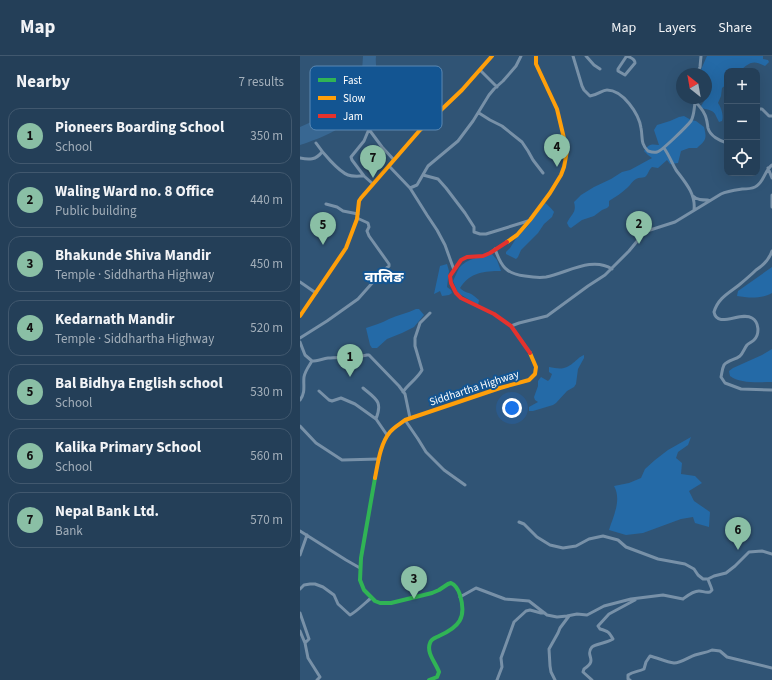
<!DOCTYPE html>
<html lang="en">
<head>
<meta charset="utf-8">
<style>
  :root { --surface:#243f58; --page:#304a61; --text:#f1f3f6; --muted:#a3afba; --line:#41586e; --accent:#8abfa5 }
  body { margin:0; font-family:"Source Sans 3","Noto Sans Devanagari",sans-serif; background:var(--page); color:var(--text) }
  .controls { position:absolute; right:12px; top:12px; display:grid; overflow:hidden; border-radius:8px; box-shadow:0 4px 16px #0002 }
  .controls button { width:36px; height:36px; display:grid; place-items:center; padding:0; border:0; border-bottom:1px solid var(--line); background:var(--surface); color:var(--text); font:20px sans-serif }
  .compass { position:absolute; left:376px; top:12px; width:36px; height:36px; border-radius:50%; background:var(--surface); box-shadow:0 4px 16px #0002; rotate:329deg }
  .you { position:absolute; left:212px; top:352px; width:14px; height:14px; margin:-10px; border:3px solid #fff; border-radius:50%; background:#1a73e8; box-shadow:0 0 0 6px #1a73e833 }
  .badge { display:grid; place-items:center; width:26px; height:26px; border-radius:50%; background:var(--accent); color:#111; font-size:13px; font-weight:700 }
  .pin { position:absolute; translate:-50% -33px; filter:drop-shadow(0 1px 2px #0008) }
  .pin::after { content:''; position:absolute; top:21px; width:14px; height:12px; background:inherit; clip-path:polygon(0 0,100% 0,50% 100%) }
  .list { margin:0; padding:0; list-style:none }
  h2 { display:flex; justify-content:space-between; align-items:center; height:52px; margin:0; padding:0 16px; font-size:17px }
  h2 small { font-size:13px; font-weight:400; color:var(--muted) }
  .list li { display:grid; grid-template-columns:26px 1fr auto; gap:12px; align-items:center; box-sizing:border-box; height:56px; margin:0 8px 8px; padding:0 8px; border:1px solid var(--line); border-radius:12px }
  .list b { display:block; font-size:15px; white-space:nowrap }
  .list p { margin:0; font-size:13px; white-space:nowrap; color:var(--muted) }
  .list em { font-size:13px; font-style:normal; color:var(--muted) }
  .icon { flex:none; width:22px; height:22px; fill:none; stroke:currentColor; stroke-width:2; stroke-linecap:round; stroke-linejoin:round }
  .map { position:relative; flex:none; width:472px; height:624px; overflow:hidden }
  header { display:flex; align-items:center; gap:24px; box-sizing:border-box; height:56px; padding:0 20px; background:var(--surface); border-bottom:1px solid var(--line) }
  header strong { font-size:19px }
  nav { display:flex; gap:22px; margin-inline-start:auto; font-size:14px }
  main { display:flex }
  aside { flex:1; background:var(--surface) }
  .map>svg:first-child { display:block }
</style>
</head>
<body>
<header>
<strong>Map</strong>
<nav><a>Map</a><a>Layers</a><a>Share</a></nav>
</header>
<main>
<aside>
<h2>Nearby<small>7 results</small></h2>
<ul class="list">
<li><span class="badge">1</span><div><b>Pioneers Boarding School</b><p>School</p></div><em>350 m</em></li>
<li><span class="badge">2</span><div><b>Waling Ward no. 8 Office</b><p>Public building</p></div><em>440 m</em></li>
<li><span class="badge">3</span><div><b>Bhakunde Shiva Mandir</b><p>Temple · Siddhartha Highway</p></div><em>450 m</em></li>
<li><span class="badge">4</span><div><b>Kedarnath Mandir</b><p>Temple · Siddhartha Highway</p></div><em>520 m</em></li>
<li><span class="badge">5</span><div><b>Bal Bidhya English school</b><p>School</p></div><em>530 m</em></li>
<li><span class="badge">6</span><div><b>Kalika Primary School</b><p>School</p></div><em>560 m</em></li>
<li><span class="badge">7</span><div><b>Nepal Bank Ltd.</b><p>Bank</p></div><em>570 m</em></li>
</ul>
</aside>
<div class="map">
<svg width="472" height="624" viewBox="0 0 472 624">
  <rect width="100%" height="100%" fill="#305475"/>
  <path fill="#246aa7" d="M407,0H463V3L468,4L469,6L465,10C453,4 450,6 440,15H427V28L422,32L421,40L418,47C421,51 424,60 422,65L419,66C418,64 417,62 416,60C414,54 408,54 402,52L401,50L406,42L411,30L406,26V18H399Z
    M384,60L391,64L396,65L404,71C407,83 406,84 397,92H389L381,95L378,107L370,108L367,104L358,112L352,111C349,113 348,119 345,121C342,122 339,121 336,123C332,125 330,130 327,132C322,137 315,141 309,145V150L307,152L302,154L294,160L282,164L271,172L269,171L267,167C271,158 277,157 274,146L281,139L294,131L311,123L322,116L330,114L352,102L348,99L344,95C349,88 351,88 359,89L354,74L357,69L370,65L379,61Z
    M245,147C247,148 253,154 254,156L252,161L244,168L238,177L221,194L218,201L216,203L206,198V196L210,192L217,181L228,170Z
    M192,198L197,204L201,215C185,215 170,216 160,232C164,237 170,236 174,240C176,241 177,243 179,244L178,249L158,237L153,225C155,221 157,216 159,212C167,202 181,201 192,198Z
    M147,208L149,215L147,231L151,234L152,237L149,239L142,240L140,235L134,238L140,210Z
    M472,211V237C462,243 448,242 437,240L438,235Z
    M116,253H119L124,259L114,271L102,277L87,283L77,292H72L70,289L66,272C74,269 82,267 89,263C98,259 108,257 116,253Z
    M472,293V326C460,326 440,328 430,320L429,315L433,312L462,299Z
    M284,299V302L278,313L276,328L274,331L267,335L256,347L253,349L233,355H229V351L238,346L235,344L234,341L238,330V325L241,321L248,325L250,323L252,318L249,316V311C259,313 265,314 273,307C277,304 279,301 284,299Z
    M391,381L388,389L378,396L376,402L382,407L381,418L395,420L402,427L389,435L394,445L410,456L409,471L395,467L393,461L381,463L343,477L326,479L309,474C313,461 322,444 314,430L329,427L341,422L345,413L355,404L368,394Z"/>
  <path fill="#386792" d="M63,0H76C75,8 78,17 76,24C73,34 69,45 63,52C48,71 22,82 0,89V71C7,68 13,65 20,62C28,59 41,58 47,53C61,43 62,16 63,0Z"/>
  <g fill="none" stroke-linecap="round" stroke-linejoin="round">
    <path stroke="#7891a8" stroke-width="3" d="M273,0L282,30L284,34L290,40C298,39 302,34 307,34C323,34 339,58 341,72C343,82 340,87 348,95C351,96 354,97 357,96C362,95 387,70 391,65C394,60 394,53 395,47
      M286,0L294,9L300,13
      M326,0C329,1 335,2 335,7L325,19L318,15V13L326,1
      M180,14L197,31
      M397,18L400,11L401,0
      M392,42C396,47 401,51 404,57C407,62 407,66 408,72C410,80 420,85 427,87
      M457,53H462L469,60H472
      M179,57L190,64L202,70L222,86L228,95L233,104L243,117
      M62,64L82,91L94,104
      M69,73L64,85L51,101L52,104L64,120L73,128
      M16,87C22,96 38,115 48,119C53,121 59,120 64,120
      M364,92C369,99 372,107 376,114C385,126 396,138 394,154
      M0,102C9,104 16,104 22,96
      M89,110L110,132L127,159L137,174L145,189L154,214
      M468,112L472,122
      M123,119L138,123L146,132L165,157L174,171V176L180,178H186L228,165
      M110,132L117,129L128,110L158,85L173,65L189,39L194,33L203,25L216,10L221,0
      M472,139V151
      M393,140C397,144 402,144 408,144
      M26,148L37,151L43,155L58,158
      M195,193C201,210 206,218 225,220C231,221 240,222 246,221C267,217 292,200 312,213
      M472,195C469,204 464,209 456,214C451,219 445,224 439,229C429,237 418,242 414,256C417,273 441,255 452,262C459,266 460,278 454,284C452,286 449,287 447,289C444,293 443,297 440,300C435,304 428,304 424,309C422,313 422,317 421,321L425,327L441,333L472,334
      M0,226L16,237
      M211,270L219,267L247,260L288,230L305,219L329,195L343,178L347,175L375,166L421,138C427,135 435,134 442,133C447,133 451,133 455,131C464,127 464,115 472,109
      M0,282L27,265L58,243L82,216L89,210V208L69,180L67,175L69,171L68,167L57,162
      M0,286L5,299L12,305C9,310 5,315 4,321C3,329 6,336 0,344
      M12,305C17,305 22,303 28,302C41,301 54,302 67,299H69L99,330L105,338L110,362
      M63,332C76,343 83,345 76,363L87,379
      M19,335L29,344L32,345L41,342L55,348L76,363
      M103,336C108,328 117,323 122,314L115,290V282L120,267L130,257
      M105,364L118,383L126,396L144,414L165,429
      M0,370L16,387L42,404L79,403
      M219,466L224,468L237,481L250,489L263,492L276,490L289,483L303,480L318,484L326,491L358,503L385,508L394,513L398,519L403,523H408L414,520L426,517L435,510L449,496L462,495L472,498
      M0,475L46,504L60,512
      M0,499L7,479
      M0,533L4,529L10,528H15L23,531L34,539L38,548L50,559C56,556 65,547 71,542
      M160,541L176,532L205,543L229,545L247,559L257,561L267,560L277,558L287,559L304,550L331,543L363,539L383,543C387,540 393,535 399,535C403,535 405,537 410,536L412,534C411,530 409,527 408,523
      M0,557L9,583L5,587
      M0,575L5,587L8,602L20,621L17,624
      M197,624L202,611L201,602L214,566L226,555L230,554L241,557H245
      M255,624L251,616L250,610L249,593L258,577L260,572L269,560
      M292,624L283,616L284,613C299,603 284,600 292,591C295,588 307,587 313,583C309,576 308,575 300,573L298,570L309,558L335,544
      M330,624L328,623V619C334,615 338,616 344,613L346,606L350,600C358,602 366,606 374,607C381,607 389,601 395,599C401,597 406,597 412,594L420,595L427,601L472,612"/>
    <path stroke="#30b455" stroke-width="4" d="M75,422L61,502L60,524L64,534L75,545L80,547H91L132,537L139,534L148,528L151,527C156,529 158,533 160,539C167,562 159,571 139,580C135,582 131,583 130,587C126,597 136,607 139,616L137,621L129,624"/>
    <path stroke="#ff9f0a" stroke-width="4" d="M207,186L217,179L230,164L250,137L261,119L264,111L267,95L257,53L236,8V0
      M0,260L46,192L57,163L59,145L61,142L120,74L162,34L192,0
      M75,422C78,407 80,388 90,376C94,371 100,368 105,364L200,332L229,324L235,318L236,311L230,297"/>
    <path stroke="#e5322d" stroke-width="4" d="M207,186L190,197L183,200L167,201L161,204L150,220L151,227L156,237L161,242L194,258L211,270L230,297"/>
  </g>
  <g text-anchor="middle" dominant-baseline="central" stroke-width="4" stroke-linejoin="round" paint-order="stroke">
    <g font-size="11" fill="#fff" stroke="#135592">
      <text transform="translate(174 332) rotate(-18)">Siddhartha Highway</text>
    </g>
    <g font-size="15" font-weight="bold" fill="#fff" stroke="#135592">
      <text x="84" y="221">वालिङ</text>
    </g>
  </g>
  <rect x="10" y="10" width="132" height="64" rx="6" fill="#135592" stroke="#5a88b3" stroke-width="1"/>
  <rect x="18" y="22" width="18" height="4" fill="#30b455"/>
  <rect x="18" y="40" width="18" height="4" fill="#ff9f0a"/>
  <rect x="18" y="58" width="18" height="4" fill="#e5322d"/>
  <g font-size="11" fill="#fff">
    <text x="43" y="28">Fast</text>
    <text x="43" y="46">Slow</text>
    <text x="43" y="64">Jam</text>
  </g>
</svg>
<div class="controls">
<button>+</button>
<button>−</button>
<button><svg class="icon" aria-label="locate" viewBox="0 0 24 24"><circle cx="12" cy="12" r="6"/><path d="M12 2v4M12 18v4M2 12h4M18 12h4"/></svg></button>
</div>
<svg class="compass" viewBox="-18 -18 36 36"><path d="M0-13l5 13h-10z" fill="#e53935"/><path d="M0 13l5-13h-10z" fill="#a3afba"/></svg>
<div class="you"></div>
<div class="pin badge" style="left:50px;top:321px">1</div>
<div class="pin badge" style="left:339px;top:188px">2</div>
<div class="pin badge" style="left:114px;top:543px">3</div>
<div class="pin badge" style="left:257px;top:111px">4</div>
<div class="pin badge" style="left:23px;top:189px">5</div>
<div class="pin badge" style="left:438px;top:494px">6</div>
<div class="pin badge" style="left:73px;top:122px">7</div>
</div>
</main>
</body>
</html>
